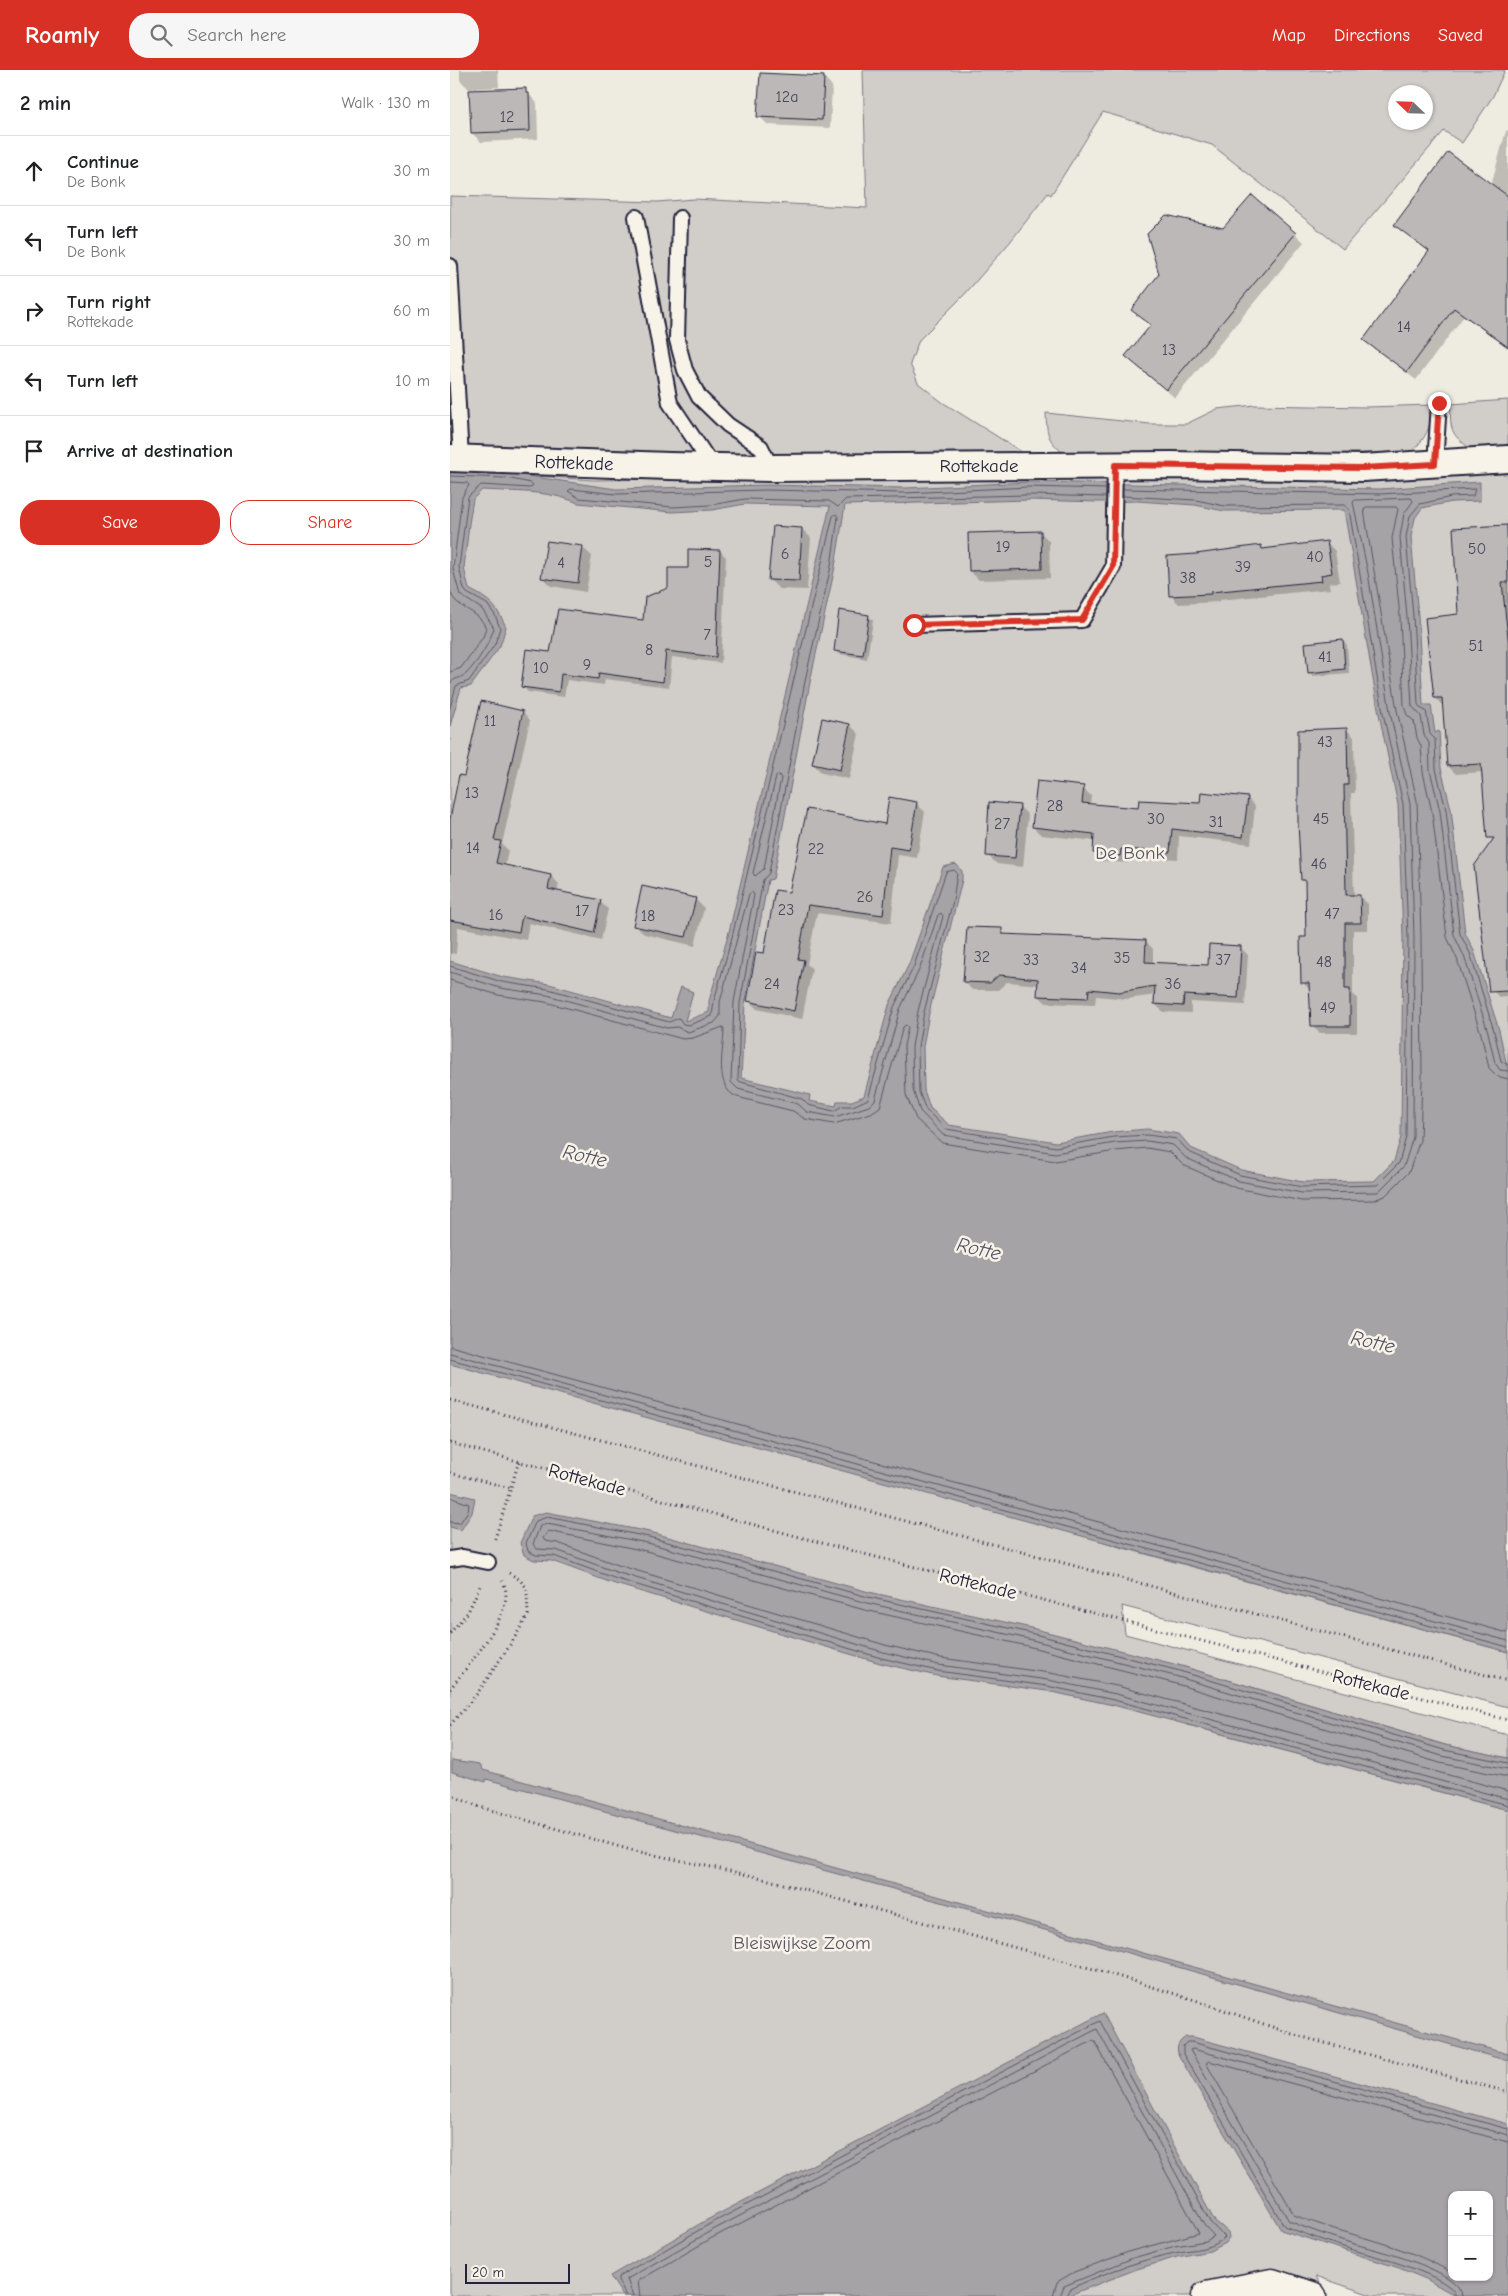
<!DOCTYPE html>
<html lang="en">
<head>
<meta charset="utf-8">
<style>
  :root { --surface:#fff; --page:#f6f6f6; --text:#202124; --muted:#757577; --line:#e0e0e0; --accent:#d93025 }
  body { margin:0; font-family:"Comic Neue",sans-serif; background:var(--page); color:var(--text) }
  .controls { position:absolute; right:15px; bottom:15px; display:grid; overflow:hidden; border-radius:10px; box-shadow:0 1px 4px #0004 }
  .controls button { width:45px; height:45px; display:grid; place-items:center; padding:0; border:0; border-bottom:1px solid var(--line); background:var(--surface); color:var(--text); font:25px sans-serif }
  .compass { position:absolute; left:938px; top:15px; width:45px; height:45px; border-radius:50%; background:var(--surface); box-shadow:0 1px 4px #0004; rotate:293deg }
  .scale { position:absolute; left:15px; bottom:12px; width:105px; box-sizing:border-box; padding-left:5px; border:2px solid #22223b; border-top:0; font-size:14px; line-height:18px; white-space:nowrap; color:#22223b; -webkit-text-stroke:4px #f7f3e8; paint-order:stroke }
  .stop { position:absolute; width:15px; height:15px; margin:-11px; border:4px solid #d93025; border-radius:50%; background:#fff }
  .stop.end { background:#d93025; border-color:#fff; box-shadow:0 1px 5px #0008 }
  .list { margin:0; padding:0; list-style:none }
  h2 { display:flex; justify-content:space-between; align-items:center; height:65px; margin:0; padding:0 20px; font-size:21px }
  h2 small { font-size:16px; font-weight:400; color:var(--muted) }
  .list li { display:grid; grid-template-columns:32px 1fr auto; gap:15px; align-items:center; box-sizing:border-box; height:70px; padding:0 20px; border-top:1px solid var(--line) }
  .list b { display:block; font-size:19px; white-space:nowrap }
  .list p { margin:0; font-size:16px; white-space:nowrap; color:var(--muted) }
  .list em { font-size:16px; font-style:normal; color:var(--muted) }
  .actions { display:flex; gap:10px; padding:15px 20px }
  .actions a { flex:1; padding:11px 0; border:1px solid var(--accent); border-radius:20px; text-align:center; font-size:18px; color:var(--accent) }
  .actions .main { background:var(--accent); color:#fff }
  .icon { flex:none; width:28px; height:28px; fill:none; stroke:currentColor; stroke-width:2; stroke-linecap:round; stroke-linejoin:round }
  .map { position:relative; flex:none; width:1058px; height:2226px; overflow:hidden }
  header { display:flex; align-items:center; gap:30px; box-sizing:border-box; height:70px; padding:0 25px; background:var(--accent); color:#fff }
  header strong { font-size:24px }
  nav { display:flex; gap:28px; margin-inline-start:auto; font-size:18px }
  .search { width:350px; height:45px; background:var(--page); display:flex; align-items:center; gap:12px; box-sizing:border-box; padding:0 18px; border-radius:20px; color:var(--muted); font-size:19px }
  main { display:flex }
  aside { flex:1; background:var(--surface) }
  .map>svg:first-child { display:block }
</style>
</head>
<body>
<header>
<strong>Roamly</strong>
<div class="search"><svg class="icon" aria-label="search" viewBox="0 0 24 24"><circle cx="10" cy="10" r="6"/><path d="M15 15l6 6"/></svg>Search here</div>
<nav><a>Map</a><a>Directions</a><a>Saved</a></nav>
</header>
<main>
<aside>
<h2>2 min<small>Walk · 130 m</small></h2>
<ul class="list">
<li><svg class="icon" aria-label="ahead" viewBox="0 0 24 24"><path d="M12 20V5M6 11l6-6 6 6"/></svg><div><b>Continue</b><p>De Bonk</p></div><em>30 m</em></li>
<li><svg class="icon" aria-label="left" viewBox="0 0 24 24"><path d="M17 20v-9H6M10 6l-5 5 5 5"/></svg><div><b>Turn left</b><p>De Bonk</p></div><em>30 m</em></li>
<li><svg class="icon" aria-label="right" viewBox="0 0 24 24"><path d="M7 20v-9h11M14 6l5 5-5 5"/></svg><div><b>Turn right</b><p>Rottekade</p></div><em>60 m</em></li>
<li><svg class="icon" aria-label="left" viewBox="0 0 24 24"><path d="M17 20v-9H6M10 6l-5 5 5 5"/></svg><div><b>Turn left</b></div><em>10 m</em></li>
<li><svg class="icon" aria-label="arrive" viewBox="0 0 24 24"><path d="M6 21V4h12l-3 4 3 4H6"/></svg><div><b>Arrive at destination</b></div></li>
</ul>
<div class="actions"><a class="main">Save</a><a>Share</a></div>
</aside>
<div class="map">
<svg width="1058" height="2226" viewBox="0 0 1058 2226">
  <rect width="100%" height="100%" fill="#eeebe1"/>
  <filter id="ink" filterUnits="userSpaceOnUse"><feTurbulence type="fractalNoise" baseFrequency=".02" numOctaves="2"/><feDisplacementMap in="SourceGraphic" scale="10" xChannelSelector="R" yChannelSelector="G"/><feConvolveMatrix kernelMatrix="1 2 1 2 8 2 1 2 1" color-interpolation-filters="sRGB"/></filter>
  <g filter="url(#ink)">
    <path fill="#d1cdc9" stroke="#7a7882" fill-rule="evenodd" d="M413,0H1055L1043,26L1012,73L994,61L893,179L762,75L653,42L601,125L598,123L560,172L515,224L469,270L460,294L468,313L492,332L588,392L317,389L0,375V126L207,132L244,129L417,138ZM946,22H976V52H946Z
      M1058,330V378L1024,381C1002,366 999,361 1001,334Z
      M805,335L916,337L983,335C980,358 978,366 961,382L803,385L614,384C597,369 597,365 596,343L700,354H736L767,339Z
      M1058,399V1221L0,966V400L143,410Z
      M0,1238L666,1476L1058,1582V1637L672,1536L675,1564L1058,1665V1688L995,1675L728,1595L738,1655L1058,1740V2226H924L866,2206L876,2226H0ZM1002,2125H1039V2207H1002Z"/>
    <path fill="#a6a3a6" stroke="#716f7b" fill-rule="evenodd" d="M0,401L57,403L166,419L316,415L455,418L579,412L930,419L1030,412V431L1002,432L972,438L965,448L961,467L968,546L973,635H981L985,663L989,661L991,698L1001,739L1015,863L1024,881L1049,960L1058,1001V1582L0,1294V891L53,907L99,914L221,948L231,917L243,922L235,951L259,942V931L278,866L380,436L295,434L262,440L222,442L128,433C98,420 64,422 32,420L23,429L19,454L14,498L19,519C40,530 46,535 56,557L50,576L21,616L11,618L0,656ZM580,430L649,432L687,431L745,435L774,441L894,440L929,644L948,735L953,867L951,1067L944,1091L924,1111L853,1112L791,1100L741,1078L729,1064L697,1059L663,1062L606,1072L499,1055L480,1038L474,1020L473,977L479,943L512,810V801L506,794L493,797L459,894L439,935L414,1026L402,1031H387L386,1036L359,1031L360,1025L291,1008L295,934L318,810L323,809L361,607L385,497L395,435Z
      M0,1422L25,1428L22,1443L11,1460L0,1457Z
      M96,1442L200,1462L419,1522L577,1557L728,1595L995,1675L1058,1688V1740L663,1635L597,1621L487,1606L430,1593L162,1513L102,1491L84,1490L74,1485L70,1473L82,1446Z
      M2,1690L30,1694L33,1700L86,1715L1058,1984V1991L654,1876L36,1709V1712L2,1702Z
      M653,1943L764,2150L778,2162L779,2168L776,2173L760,2181L727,2187L687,2199L617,2226H173L160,2206L253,2152Z
      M736,1967H743L1058,2054V2226H1006L976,2209L949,2198L831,2160L729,1986C725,1977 729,1971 736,1967ZM1002,2125H1039V2207H1002Z"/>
    <path fill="#0003" d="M10,0H48L49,17L19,19L10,10Z
      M374,7L382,16L380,58L318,55L309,46Z
      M75,20L87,33L88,69L31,72L22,63Z
      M1058,60V278L1014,246L966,310L915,270L980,182L946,155L1041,115L1056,61Z
      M845,164L854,172L725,328L686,295L702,256L683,239Z
      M1056,457L1058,459V732L1043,733L1033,702L1006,704L998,696L993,636L985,628L1009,545Z
      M352,459L361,468L357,520L329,519L320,510Z
      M590,462L599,471L600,508L529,510L520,501Z
      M876,472L885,481L890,512L879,513L880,519L769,530V532L729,534L720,525L811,477L814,480Z
      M133,478L142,486L136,522L101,516L92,507Z
      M270,481L276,487L271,593L222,587L219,617L155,609L154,615L117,610L114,627L78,622L72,616L101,584L194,551L219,518L239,499Z
      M418,546L423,550L417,589L389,584L385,580Z
      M893,571L897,575L899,603L863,606L859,602Z
      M73,642L80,650L52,774L58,780L55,796L101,806L109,814L107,823L150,832L158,839L151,870L79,853L76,870L8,857L6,884L0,883V765L15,708Z
      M373,649L400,655L409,664L399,709L372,703L363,694Z
      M896,659L904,667L905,723H901L904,826L910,827L918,834V860H903V924L907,928V963H870L862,955L860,920L852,912L857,868L856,814L852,810Z
      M633,718L641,726L640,735L690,739L797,728L805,736L801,774L729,766L728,789L678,786V793L652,791L644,783L645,771L591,765L583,757Z
      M466,733L475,742L467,788L448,785L441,853L367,843L357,894L362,899L352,949L307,939L299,931L340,824Z
      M569,736L578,745L573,797L547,794L538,786Z
      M1058,751V926L1049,927L1040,918L1026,802L1023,799Z
      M245,829L254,838L245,876L194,864L185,855Z
      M551,860L557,866L696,871L703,879V894L759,896L790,877L798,885L795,935L741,932V943L713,942L705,934L706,925L677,929L646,926L645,935L596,933L589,926V915L557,912L548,920H522L515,912Z"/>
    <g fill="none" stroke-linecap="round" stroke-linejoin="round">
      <path stroke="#575666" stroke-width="1" d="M0,406L56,408L81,413L83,415L80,418L31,415L18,427L9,497L14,519L17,523L37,534L45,545L50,558L45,574L19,611L6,616L0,638
        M0,412L17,413L19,415L12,427L3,499L10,525L32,539L44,558C39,574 28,592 16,604C11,609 4,607 0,614
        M673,419L930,424L1025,419L1023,426L1001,427L970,434L960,446L956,467L963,546L968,634L970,638L976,641L980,664L985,669L986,699L996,740L1010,864L1020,883L1044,961L1051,991L1058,995
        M656,427L580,425L396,429L388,437L379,431L295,429L261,435L223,437L129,428L118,421L121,419L166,424L316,420L455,423L579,417L656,419
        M0,521C6,541 28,538 36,558L33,567L11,598L0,602
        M329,705L331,708L314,799L305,806L303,803L326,707Z
        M0,896L52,912L98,919L219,952L229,948L233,954L239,955L262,946L264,931L282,867L383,446L386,444L388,447L381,496L356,606L319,803L313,810L290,933L288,1011L352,1029L358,1035L384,1041L392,1036H403L418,1029L444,937L464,896L496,802L504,800L507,803L503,831L474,942L468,977L469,1022L476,1040L496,1059L606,1077L664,1067L697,1065L727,1069L739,1082L790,1105L852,1117L927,1115L949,1093L956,1067L958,867L953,734L933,643L899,439L894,435L775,436L746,430L673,426
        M0,902L50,918L97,925L217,958L227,957L238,962L264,953L270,946V932L299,824L302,822L304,825L284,932L281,1012L288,1019L348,1034L357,1042L385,1047L419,1036L425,1030L450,939L470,898L488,845L491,843L493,846L468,941L462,977L463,1020L470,1041L493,1065L605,1083L665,1073L697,1071L723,1075L736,1088L789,1111L852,1123L928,1122L954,1096L963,1067L964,867L960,734L940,642L918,503L903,432L905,430L961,428L963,431L954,444L950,467L957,547L962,636L971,646L974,665L979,673L980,700L990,741L1004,865L1014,886L1038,962L1045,993L1050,1000L1058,1001
        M0,910L48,925L95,932L233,969L243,968L273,957L274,959C274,979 263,1017 287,1027L343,1041L355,1049L384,1054L421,1043L430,1037L453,957L456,955L458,957L454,976L456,1025L466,1049L492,1073L605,1091L666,1081L697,1078L720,1082L733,1095L786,1118L852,1131L924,1130L935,1126L959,1102L970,1070L972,1010L971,867L967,731L947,640L914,440L916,437H946L948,439L942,468L950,547L954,636L957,645L964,651L967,668L971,676L973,702L982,742L997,867L1007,889L1031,964L1039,998L1047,1006L1058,1009
        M0,1276L1058,1563
        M0,1283L1058,1571
        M0,1289L1058,1577
        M0,1427L19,1434L18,1441L10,1453L0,1452
        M1058,1693L994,1680L726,1600L576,1562L418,1527L199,1467L97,1447L86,1451L76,1473L78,1481L86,1485L104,1486L164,1508L431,1588L488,1601L597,1616L664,1630L1058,1735
        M1058,1699L992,1686L725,1606L574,1568L417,1533L198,1473L97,1454L90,1456L83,1474L87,1479L106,1480L166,1502L433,1582L489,1595L598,1610L666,1624L1058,1729
        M1058,1707L990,1693L723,1613L573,1575L415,1540L196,1481L98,1461L93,1468L95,1471L108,1473L168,1495L435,1575L491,1588L600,1603L667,1616L1058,1721
        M1002,2203C953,2173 896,2166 844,2145L756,1993L759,1991L1058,2072
        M176,2226L168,2210V2207L256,2156L650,1951L760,2152L774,2167C766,2178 748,2179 735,2181C700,2187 650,2203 619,2220L616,2226
        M183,2226L177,2209L259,2162L647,1959L754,2155L764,2166L756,2171L725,2176L683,2188L614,2216L610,2226
        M190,2226L188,2211L262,2168L644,1970L749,2163L681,2181L624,2202L607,2212L603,2226
        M1006,2226C1003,2206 921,2185 903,2180C880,2173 857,2165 834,2156L733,1984V1976L737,1972H742L1058,2059
        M1012,2226C1011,2200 926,2180 904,2174C882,2167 860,2160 839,2151L740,1980L743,1979L1058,2065"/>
    </g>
    <path fill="#bbb8b7" stroke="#22223b" d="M310,3L374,6L372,50L307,47Z
      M76,18V23H79L80,61L21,63L19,20Z
      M998,82L1058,126V277L1004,238L957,302L913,270L979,181L944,155Z
      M802,125L846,163L716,320L675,286L701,255L681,240L709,204L697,164L716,145L773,158Z
      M1057,455L1058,512H1052L1058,568V921L1039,922L1024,796L1044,768H1037L1031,694L997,696L992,628H984L975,548L1008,544L1003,458Z
      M323,456L352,458L349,511L318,510Z
      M591,461L592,499L519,501L518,463Z
      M97,471L133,476L128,513L91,508Z
      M877,471L882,503L871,505L872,511L761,522V524L719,526L717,486L746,484L811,475L812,479Z
      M238,479L270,480L266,587L216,581L213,612L149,603L148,609L111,604L109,622L71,617L76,579L100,582L108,539L193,550L195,527L218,518V498H238Z
      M389,540L419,545L413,585L384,581Z
      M893,569L895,599L858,603L855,573Z
      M31,631L73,641L44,770L51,771L46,793L101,805L98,819L151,830L144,863L72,846L69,862L0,850V749L9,705L14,706Z
      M372,648L400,654L390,700L362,694Z
      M897,658L898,715H894L896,825H910L911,853H895V919H900V956H861L859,913H851L850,867H856L855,810H851L848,753V660Z
      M587,711L634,716L632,733L688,738L689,730L750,733L751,722L798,727L793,767L722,759L720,782L671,779L670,786L643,783L644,764L582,757Z
      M439,727L467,732L459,780L440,777L433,845L358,835L348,889L354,890L344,941L297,931L306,882L314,883L325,820L339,822L357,739L435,754Z
      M539,732L570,735L565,788L536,786Z
      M192,816L246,828L236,867L183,856Z
      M517,857L552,858V864L696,870L695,892L758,895L759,874L791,876L788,928L734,925L733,936L704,934L705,916L669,922L639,919L638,928L587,926L588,909L549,905L540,913L513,912Z"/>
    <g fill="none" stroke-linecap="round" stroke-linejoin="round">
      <g stroke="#22223b" stroke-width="18">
        <path id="service" d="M186,147L220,333L263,397
          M230,148L227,270L235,300L249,327L278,355L311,377L321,398
          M0,196L11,388
          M985,394L989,333
          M464,555L632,550L663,497L665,395
          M0,1489L13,1487L38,1492"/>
      </g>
      <g stroke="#22223b" stroke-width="30">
        <path id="minor" d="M0,388L219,396L321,398L721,395L913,398L1058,389"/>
      </g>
      <g stroke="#22223b" stroke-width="31">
        <path id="tertiary" d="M756,2226L822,2213L862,2226"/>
      </g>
      <path stroke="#22223b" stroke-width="3" stroke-dasharray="1 4" stroke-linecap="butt" d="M0,1330L1058,1611
        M0,1373L372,1473L1058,1650
        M0,1403L61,1418
        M45,1469L69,1391
        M0,1563L18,1542L30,1516
        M0,1619C16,1598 71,1537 52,1511
        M0,1655L27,1624L62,1572L78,1545L77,1518L69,1509L59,1503
        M0,1725L30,1737L181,1780L308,1807L654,1902L745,1930L845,1965L1058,2022"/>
      <use href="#service" stroke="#f7f3e8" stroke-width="14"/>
      <use href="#minor" stroke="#f7f3e8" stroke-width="26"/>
      <use href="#tertiary" stroke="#f7f3e8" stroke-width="28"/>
    </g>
  </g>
  <g fill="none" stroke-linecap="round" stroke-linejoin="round" filter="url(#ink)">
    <path stroke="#d93025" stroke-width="6" d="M464,555L632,550L663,497L665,395L913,398L985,394L989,333"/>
  </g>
  <g text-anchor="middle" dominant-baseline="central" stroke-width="5" stroke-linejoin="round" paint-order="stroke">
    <g font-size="16" fill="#48485a">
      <text x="337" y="27">12a</text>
      <text x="57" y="47">12</text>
      <text x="954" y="257">14</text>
      <text x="719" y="280">13</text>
      <text x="553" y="477">19</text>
      <text x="1027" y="479">50</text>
      <text x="335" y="484">6</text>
      <text x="865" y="487">40</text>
      <text x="258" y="492">5</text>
      <text x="111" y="493">4</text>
      <text x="793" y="497">39</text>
      <text x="738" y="508">38</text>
      <text x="257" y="565">7</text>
      <text x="1026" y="576">51</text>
      <text x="199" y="580">8</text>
      <text x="875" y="587">41</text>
      <text x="137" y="595">9</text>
      <text x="91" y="598">10</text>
      <text x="40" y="651">11</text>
      <text x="875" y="672">43</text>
      <text x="22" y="723">13</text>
      <text x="605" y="736">28</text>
      <text x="706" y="749">30</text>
      <text x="871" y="749">45</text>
      <text x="766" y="752">31</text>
      <text x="552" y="754">27</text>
      <text x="23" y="778">14</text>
      <text x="366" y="779">22</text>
      <text x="869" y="794">46</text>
      <text x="415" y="827">26</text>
      <text x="336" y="840">23</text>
      <text x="132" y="841">17</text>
      <text x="882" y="844">47</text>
      <text x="46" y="845">16</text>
      <text x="198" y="846">18</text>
      <text x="532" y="887">32</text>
      <text x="672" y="888">35</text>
      <text x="581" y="890">33</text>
      <text x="773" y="890">37</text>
      <text x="874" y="892">48</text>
      <text x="629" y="898">34</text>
      <text x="322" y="914">24</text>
      <text x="723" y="914">36</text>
      <text x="878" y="938">49</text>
    </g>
    <g font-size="19" fill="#22223b" stroke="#f7f3e8">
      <text transform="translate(124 393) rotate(2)">Rottekade</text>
      <text x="529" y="396">Rottekade</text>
      <text transform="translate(137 1410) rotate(15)">Rottekade</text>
      <text transform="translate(528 1514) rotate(14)">Rottekade</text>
      <text transform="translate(921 1615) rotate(14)">Rottekade</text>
    </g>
    <g font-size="19" fill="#575566" stroke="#f7f3e8">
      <text x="680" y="783">De Bonk</text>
      <text x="352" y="1873">Bleiswijkse Zoom</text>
    </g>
    <g font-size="20" font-style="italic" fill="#504f60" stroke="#f7f3e8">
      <text transform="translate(135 1086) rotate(13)">Rotte</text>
      <text transform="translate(529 1179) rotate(13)">Rotte</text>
      <text transform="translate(923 1272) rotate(13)">Rotte</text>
    </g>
  </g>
</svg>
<div class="controls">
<button>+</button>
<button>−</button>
</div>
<svg class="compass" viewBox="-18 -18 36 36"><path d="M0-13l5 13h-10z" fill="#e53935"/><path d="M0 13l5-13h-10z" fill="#757577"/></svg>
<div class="scale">20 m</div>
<div class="stop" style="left:464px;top:555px"></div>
<div class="stop end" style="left:989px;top:333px"></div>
</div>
</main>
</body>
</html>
